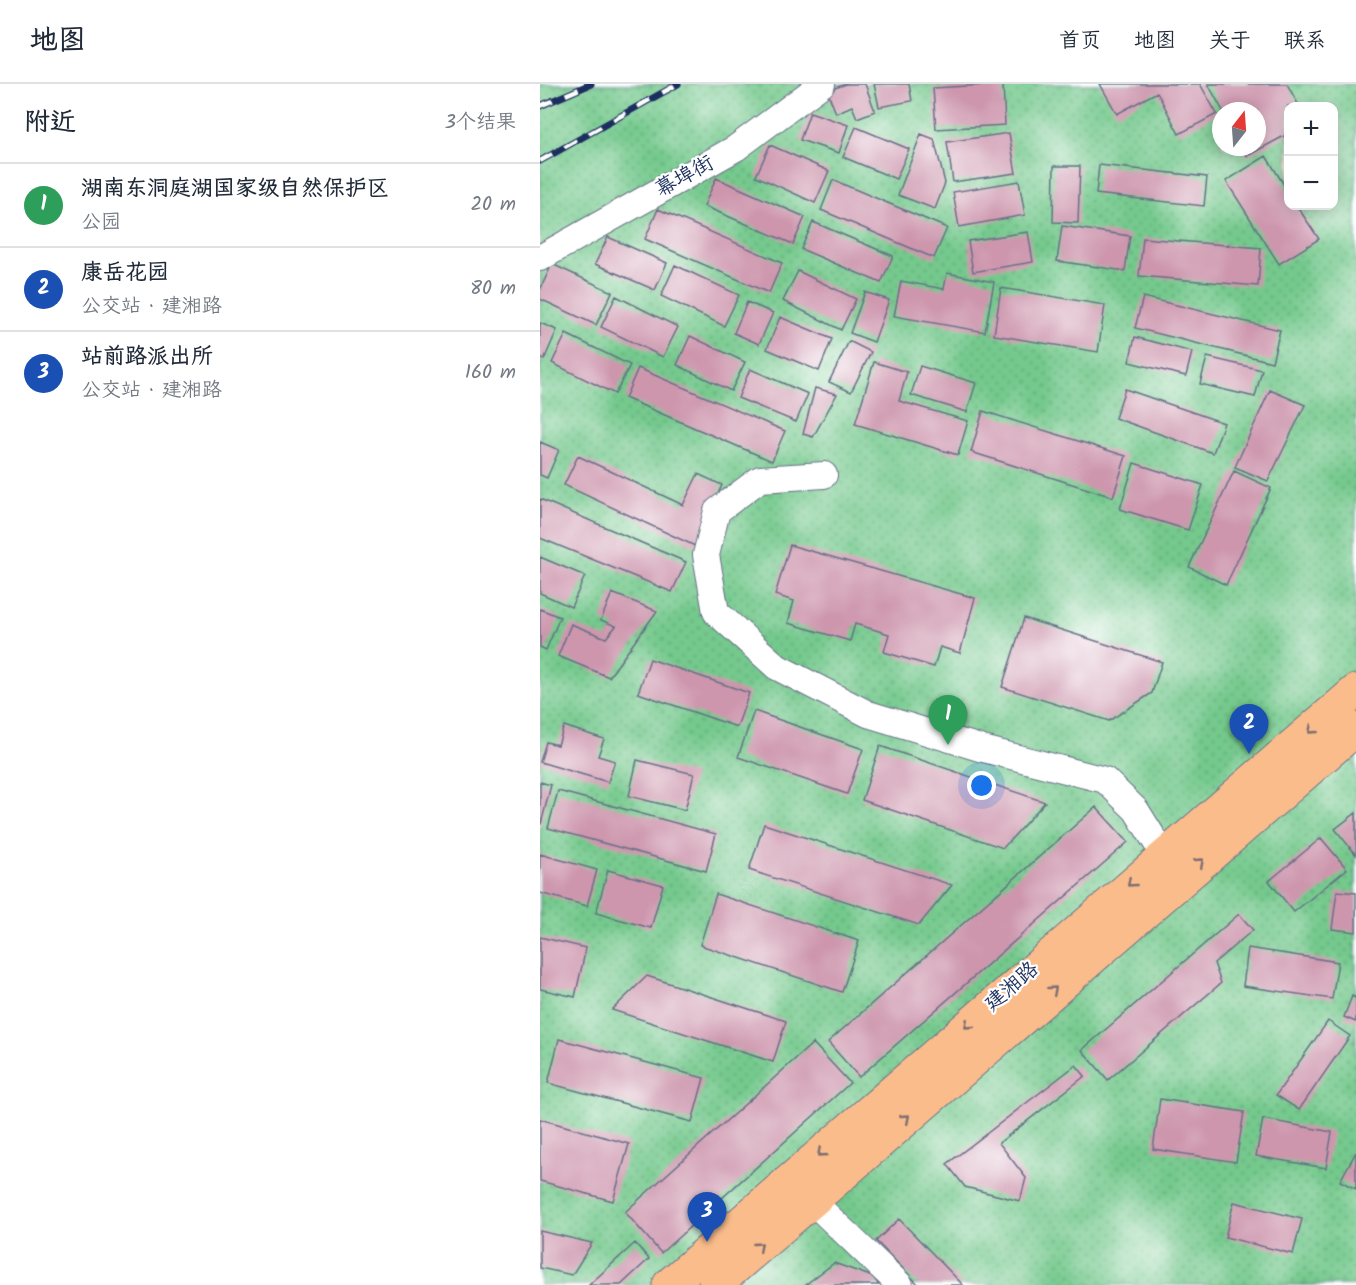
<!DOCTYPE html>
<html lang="zh">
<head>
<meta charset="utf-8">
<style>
  :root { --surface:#fff; --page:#f2f2f3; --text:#1f2937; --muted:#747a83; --line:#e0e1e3; --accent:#1f6fb2 }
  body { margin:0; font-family:Kalam,"LXGW WenKai TC",sans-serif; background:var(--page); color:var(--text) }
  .controls { position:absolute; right:18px; top:18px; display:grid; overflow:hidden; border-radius:12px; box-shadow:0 3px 15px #0003 }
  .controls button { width:54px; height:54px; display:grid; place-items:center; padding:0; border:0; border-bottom:2px solid var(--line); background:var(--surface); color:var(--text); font:30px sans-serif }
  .compass { position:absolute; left:672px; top:18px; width:54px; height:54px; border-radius:50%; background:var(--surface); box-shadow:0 3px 15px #0003; rotate:17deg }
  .you { position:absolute; left:442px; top:702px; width:21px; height:21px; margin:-15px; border:4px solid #fff; border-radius:50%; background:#1a73e8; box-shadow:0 0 0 9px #1a73e833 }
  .badge { display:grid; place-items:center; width:39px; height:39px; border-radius:50%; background:var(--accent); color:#fff; font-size:20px; font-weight:700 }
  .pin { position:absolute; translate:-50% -50px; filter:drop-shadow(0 2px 3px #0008) }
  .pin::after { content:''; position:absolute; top:32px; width:21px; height:18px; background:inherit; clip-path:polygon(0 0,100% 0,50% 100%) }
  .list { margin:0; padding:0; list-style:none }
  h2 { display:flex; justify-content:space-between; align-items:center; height:78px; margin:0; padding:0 24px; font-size:26px }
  h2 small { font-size:20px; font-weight:400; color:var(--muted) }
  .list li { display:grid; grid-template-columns:39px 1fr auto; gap:18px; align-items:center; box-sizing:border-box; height:84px; padding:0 24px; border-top:2px solid var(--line) }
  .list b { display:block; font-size:22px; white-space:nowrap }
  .list p { margin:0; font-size:20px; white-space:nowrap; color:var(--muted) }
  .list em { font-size:20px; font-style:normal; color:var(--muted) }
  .map { position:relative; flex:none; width:816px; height:1201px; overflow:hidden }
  header { display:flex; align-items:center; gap:36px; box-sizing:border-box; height:84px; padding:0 30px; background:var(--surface); border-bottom:2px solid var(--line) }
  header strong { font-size:28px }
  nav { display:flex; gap:33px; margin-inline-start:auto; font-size:21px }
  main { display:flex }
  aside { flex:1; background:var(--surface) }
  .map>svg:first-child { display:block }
</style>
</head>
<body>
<header>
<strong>地图</strong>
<nav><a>首页</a><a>地图</a><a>关于</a><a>联系</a></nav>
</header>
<main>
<aside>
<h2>附近<small>3个结果</small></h2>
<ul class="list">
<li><span class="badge" style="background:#2e9e5b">1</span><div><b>湖南东洞庭湖国家级自然保护区</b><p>公园</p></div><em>20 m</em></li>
<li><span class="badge" style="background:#1a4fb4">2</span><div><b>康岳花园</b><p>公交站 · 建湘路</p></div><em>80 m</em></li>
<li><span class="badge" style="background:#1a4fb4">3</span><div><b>站前路派出所</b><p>公交站 · 建湘路</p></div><em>160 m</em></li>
</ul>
</aside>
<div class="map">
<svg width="816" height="1201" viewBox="0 0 816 1201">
  <defs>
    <pattern id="park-dots" width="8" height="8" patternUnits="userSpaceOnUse" patternTransform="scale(1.5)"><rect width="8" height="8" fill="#74c98d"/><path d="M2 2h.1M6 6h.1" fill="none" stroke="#5ea476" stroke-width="1.8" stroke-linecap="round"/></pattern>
  </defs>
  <rect width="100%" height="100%" fill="#fff"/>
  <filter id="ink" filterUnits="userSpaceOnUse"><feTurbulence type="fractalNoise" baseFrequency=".0167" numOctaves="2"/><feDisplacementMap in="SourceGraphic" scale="12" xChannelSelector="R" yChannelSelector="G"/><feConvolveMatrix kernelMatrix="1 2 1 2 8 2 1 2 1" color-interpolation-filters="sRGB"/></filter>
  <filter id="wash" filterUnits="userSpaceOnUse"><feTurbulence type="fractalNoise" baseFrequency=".008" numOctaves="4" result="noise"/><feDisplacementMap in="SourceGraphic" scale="24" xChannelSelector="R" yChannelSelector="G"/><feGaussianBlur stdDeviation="1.35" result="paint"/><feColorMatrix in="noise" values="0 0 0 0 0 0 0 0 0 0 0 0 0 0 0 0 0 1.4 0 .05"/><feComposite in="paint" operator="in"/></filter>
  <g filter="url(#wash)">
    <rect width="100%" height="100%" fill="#f0e8cf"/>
    <path fill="url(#park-dots)" stroke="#487c76" stroke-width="1.5" fill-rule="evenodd" d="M0,0H816V1201H0ZM748,22H794V122H748ZM681,27H717V63H681Z"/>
    <g id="blocks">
      <path fill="#cd96ad" d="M306,0H325L335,27L317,34L312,22L296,29L287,7Z
        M334,0H369L372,17L339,23Z
        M463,0L465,41L396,45L393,4Z
        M560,0H660L677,30L639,50L617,8L577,30Z
        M668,0H747L759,22H748V50L707,72L702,63H717V27H683Z
        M270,28L308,41L299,69L260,56Z
        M316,43L369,65L356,95L303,73Z
        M469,49L476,89L413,98L407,58Z
        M381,50L394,55L405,99L395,125L358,111Z
        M230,61L289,87L275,119L216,92Z
        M726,72L748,107V122H757L779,155L739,180L686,97Z
        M559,81L667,93L664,122L556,110Z
        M514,82H540L538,139L513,138Z
        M176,94L265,133L253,160L164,122Z
        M293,96L407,144L394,174L281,126Z
        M479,97L485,131L419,143L413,108Z
        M118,125L242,179L229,209L105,155Z
        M273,138L353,172L341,199L261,165Z
        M522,142L590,152L585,187L517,177Z
        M488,148L493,178L433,188L428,157Z
        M68,153L127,179L115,206L55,180Z
        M603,154L721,164L718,202L599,192Z
        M12,180L72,208L56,241L0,215V206Z
        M135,181L199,211L184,242L121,212Z
        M258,187L316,215L301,246L243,217Z
        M407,189L454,198L445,248L354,232L361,197L404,205Z
        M461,204L565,221L558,268L454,251Z
        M325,208L349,216L334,258L310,249Z
        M76,212L138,243L123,273L61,243Z
        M603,213L740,246L732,278L595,244Z
        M207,218L233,229L219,260L194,249Z
        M240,233L292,255L279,287L227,265Z
        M0,239L17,246L4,276L0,274Z
        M26,250L90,281L75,310L12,279Z
        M150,252L205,278L191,307L137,281Z
        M595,253L652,268L646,292L589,278Z
        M309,257L331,268L311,308L289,298Z
        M667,273L722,286L715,313L660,300Z
        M334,278L367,288L359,317L428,337L418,371L315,340Z
        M380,282L436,299L427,328L371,311Z
        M98,284L245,347L232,377L85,314Z
        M210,285L268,310L256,338L198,314Z
        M275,304L297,310L273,353L263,350Z
        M585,305L684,339L673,369L575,334Z
        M730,306L765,321L728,397L695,383Z
        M443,327L586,372L573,413L431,368Z
        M0,358L19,366L7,394L0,391Z
        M38,372L143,421L158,390L182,401L155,462L24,401Z
        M594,379L663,401L648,446L580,425Z
        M694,387L731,404L686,501L649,483Z
        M0,415L146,478L132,508L0,454Z
        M250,461L435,514L420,569L400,563L394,583L344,568L349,550L315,540L310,557L248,539L254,517L235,511Z
        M0,473L45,492L31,523L0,509Z
        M72,509L117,527L69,593L18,572L31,540L66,554L76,542L61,536Z
        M0,525L20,533L6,566L0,563Z
        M484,534L622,578L612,609L569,637L462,603Z
        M110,575L209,609L197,643L98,609Z
        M214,627L323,665L307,710L198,673Z
        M24,642L64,655L58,672L75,677L68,698L0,678L6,658L18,661Z
        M340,662L505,718L463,764L322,716Z
        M97,676L154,690L145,726L89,712Z
        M0,698L11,701L1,740H0Z
        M18,707L176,750L166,787L8,744Z
        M556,723L588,758L319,993L288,958Z
        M816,729V771L795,745Z
        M224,740L412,801L379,841L209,786Z
        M781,754L807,785L754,828L729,797Z
        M0,770L57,786L47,822L0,809Z
        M68,786L123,801L111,844L56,829Z
        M797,807L816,809V848L792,845Z
        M176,810L319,857L302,908L160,861Z
        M699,830L713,846L674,879L681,899L568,996L542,966Z
        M0,853L46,864L35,913L0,905Z
        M708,864L798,878L792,915L703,902Z
        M107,892L246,937L233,978L72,926Z
        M812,912L816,914V938L804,933Z
        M788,937L810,952L759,1026L736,1011Z
        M19,955L164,994L152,1038L8,999Z
        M273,959L310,999L121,1169L85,1128Z
        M536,981L545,992L459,1059L486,1094L480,1117L425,1103L407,1080Z
        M620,1015L704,1028L696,1078L613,1065Z
        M0,1035L89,1060L73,1117L0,1097Z
        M723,1035L792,1048L786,1084L716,1072Z
        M816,1068V1105L800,1097Z
        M694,1118L762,1135L753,1170L685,1153Z
        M359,1135L423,1201H379L336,1157Z
        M0,1147L52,1159L32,1191L0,1184Z
        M95,1159L109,1175L81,1201H49Z
        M294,1179L333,1193L339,1201H265Z"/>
    </g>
  </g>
  <g filter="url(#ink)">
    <use href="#blocks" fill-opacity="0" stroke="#667086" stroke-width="1.5"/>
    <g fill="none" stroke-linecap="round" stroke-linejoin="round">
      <g stroke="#667086" stroke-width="28">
        <path id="minor" d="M0,174L196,64L282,0
          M284,391L220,395L177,427L166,471L176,528L237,583L328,630L443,665L565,696L596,726L624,771
          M271,1116L360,1201"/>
      </g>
      <g stroke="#667086" stroke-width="35">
        <path id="major" d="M129,1201L816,607
          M175,1201L816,645"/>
      </g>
      <use href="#minor" stroke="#fff" stroke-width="26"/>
      <use href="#major" stroke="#fabc8b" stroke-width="33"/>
      <g stroke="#1b2f5e" stroke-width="7">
        <path id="rail" d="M0,22L51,0
          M0,77L138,0"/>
      </g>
      <use href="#rail" stroke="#fff" stroke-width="4.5" stroke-dasharray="14" stroke-linecap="butt"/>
    </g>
    <defs><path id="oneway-chevron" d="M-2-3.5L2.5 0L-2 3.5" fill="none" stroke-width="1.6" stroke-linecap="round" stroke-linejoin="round" transform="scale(1.5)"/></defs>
    <g stroke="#7f6e72">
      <use href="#oneway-chevron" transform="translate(772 646) rotate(139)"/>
      <use href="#oneway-chevron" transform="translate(660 778) rotate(-41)"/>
      <use href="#oneway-chevron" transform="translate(591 799) rotate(139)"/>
      <use href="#oneway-chevron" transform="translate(513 906) rotate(-41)"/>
      <use href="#oneway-chevron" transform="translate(428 941) rotate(139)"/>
      <use href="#oneway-chevron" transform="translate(366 1034) rotate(-41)"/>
      <use href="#oneway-chevron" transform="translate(281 1069) rotate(139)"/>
      <use href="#oneway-chevron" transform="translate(219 1162) rotate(-41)"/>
    </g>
  </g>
  <g text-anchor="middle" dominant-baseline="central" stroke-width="4.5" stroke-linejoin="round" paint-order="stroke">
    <g font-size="21" fill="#1b2f5e" stroke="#fff">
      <text transform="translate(145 93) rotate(-29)">幕埠街</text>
      <text transform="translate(472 903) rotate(-41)">建湘路</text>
    </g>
  </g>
</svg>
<div class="controls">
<button>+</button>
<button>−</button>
</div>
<svg class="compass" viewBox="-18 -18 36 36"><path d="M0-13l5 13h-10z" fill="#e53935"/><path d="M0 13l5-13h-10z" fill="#747a83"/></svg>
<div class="you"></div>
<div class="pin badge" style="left:408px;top:661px;background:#2e9e5b">1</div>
<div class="pin badge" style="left:709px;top:670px;background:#1a4fb4">2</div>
<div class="pin badge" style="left:167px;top:1158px;background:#1a4fb4">3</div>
</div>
</main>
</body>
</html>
